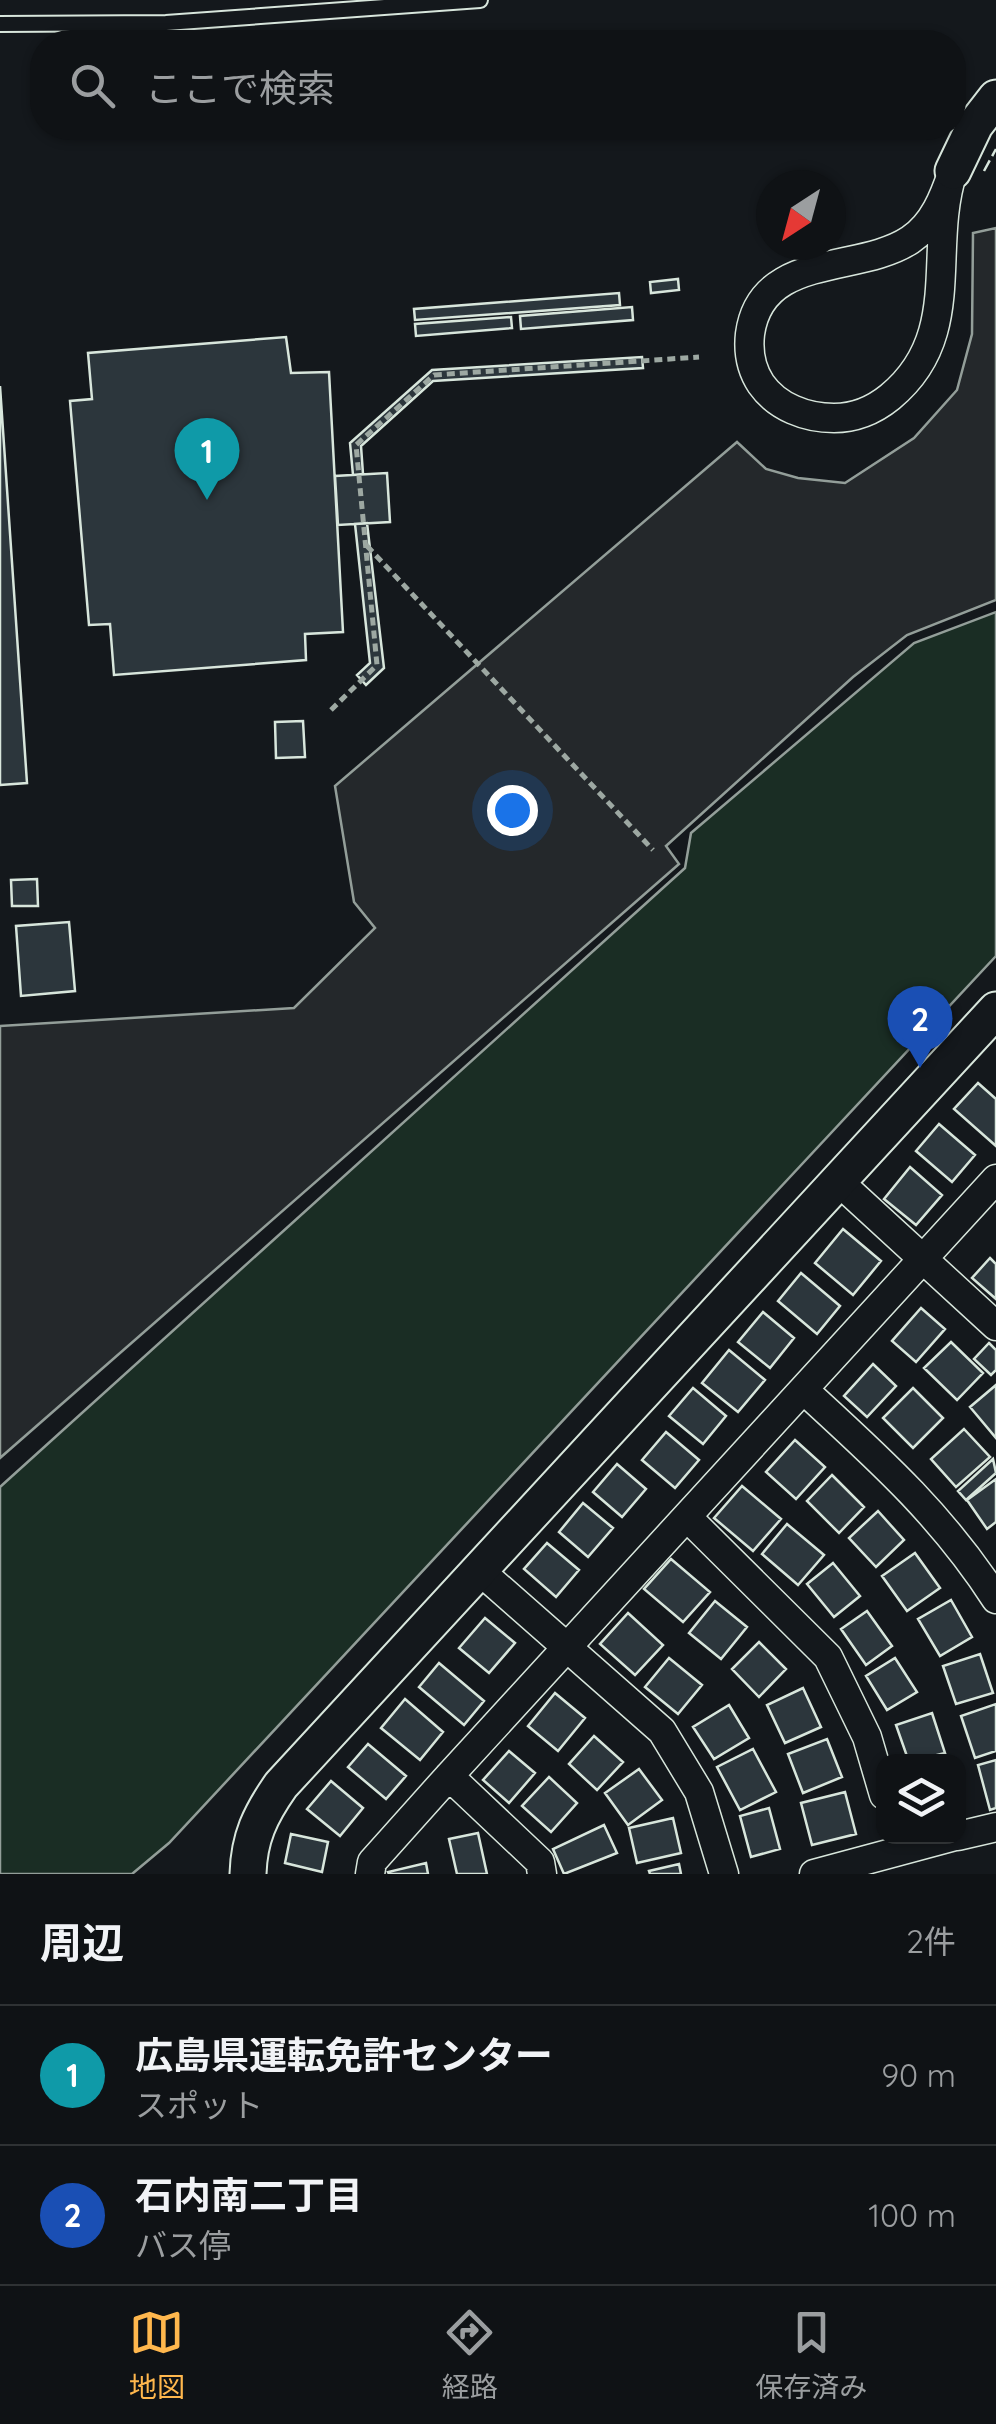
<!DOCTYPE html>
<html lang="ja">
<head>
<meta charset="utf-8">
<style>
  :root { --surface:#0f1215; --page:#1d2022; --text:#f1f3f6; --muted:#9b9ea0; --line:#2f3234; --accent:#ffb74d }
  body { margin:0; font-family:Quicksand,"Noto Sans JP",sans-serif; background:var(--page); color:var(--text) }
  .controls { position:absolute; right:30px; bottom:30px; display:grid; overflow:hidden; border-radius:20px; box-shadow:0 2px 8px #0004 }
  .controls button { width:90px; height:90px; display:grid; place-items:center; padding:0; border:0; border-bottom:2px solid var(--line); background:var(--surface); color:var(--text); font:50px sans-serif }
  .compass { position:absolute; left:756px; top:170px; width:90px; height:90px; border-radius:50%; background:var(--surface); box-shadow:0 2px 8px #0004; rotate:216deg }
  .you { position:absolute; left:512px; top:810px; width:35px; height:35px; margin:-25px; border:8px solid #fff; border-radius:50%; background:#1a73e8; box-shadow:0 0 0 15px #1a73e833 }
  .badge { display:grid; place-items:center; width:65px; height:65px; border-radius:50%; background:var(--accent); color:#fff; font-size:32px; font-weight:700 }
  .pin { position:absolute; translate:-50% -82px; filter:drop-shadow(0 2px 5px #0008) }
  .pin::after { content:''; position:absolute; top:52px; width:35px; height:30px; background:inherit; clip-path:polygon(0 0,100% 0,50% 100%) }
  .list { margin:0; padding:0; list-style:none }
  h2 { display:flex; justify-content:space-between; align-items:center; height:130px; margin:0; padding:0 40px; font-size:42px }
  h2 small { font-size:32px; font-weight:400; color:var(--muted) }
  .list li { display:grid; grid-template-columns:65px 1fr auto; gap:30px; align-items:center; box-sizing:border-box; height:140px; padding:0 40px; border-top:2px solid var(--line) }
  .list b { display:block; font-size:38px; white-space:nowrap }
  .list p { margin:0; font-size:32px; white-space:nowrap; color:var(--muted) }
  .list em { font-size:32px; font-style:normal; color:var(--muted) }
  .icon { flex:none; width:55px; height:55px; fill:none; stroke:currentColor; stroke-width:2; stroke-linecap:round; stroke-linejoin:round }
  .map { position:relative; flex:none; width:996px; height:1874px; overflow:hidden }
  .search { position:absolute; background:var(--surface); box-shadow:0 2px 8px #0004; left:30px; right:30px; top:30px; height:110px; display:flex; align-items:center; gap:25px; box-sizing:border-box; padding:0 35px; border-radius:40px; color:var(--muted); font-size:38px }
  .sheet { height:410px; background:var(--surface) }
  nav { display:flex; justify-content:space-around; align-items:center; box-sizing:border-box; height:140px; border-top:2px solid var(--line); background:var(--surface); font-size:28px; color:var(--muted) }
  nav a { display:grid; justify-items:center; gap:5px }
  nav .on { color:var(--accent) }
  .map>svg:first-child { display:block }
</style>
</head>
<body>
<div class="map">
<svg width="996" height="1874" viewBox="0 0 996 1874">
  <rect width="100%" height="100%" fill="#14181c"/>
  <path fill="#1a2d24" stroke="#939e99" stroke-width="2.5" d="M996,612V956L169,1843L132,1874H0V1487L685,868L691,833L914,643Z"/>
  <path fill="#24282b" stroke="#939e99" stroke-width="2.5" d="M996,228V600L907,635L853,677L666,846L679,864L0,1458V1026L294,1008L375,928L354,902L335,786L737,442L766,469L798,478L845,483L914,438L957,390L972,334L973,233Z"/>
  <path fill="#2c363c" stroke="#d8e6dc" stroke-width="2.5" d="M678,279L679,290L651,293L650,282Z
    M619,293L620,305L415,320L414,309Z
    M632,307L633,320L521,329L520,316Z
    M511,317L512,328L416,336L415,324Z
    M286,337L291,373L329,372L343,632L305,634L306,660L114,675L110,624L89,625L70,401L92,399L88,353Z
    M642,357L643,368L433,381L361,446L363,474L353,475L350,443L432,370Z
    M0,386L27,783L0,785Z
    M387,473L390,522L338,525L335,476Z
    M367,523L384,668L366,685L357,675L370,663L355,524Z
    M303,721L305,757L276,758L275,722Z
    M37,879L38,906H12L11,880Z
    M69,922L75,991L21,996L16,926Z
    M978,1083L996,1099V1146L954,1109Z
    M939,1124L975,1155L952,1182L916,1151Z
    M910,1167L942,1195L916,1225L884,1199Z
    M843,1229L881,1261L853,1295L815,1263Z
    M990,1258L996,1264V1299L972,1278Z
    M801,1273L840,1306L817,1334L778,1301Z
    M921,1308L945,1329L916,1362L892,1341Z
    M763,1312L794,1338L770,1368L738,1342Z
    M951,1342L983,1373L957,1400L924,1368Z
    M989,1343L996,1350V1370L991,1375L974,1359Z
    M729,1350L765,1380L738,1412L702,1383Z
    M873,1364L896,1386L867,1417L844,1396Z
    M996,1385V1438L970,1407Z
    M693,1388L726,1416L703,1444L669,1416Z
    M913,1388L943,1418L913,1448L883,1418Z
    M964,1429L990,1457L956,1487L931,1459Z
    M666,1432L699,1460L675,1488L642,1460Z
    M795,1440L825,1467L796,1499L766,1472Z
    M993,1459L996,1473L966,1500L958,1491Z
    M617,1464L646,1489L622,1517L593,1492Z
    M832,1475L864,1507L839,1533L807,1501Z
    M996,1479V1522L987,1529L967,1500Z
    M742,1486L781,1519L753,1551L714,1518Z
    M583,1503L613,1528L588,1557L559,1532Z
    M878,1511L904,1540L876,1567L849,1538Z
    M787,1524L824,1555L798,1585L762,1554Z
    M547,1543L579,1570L556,1597L524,1569Z
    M915,1553L940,1588L907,1611L882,1576Z
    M671,1559L710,1592L683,1622L644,1589Z
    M833,1563L860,1596L834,1617L807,1584Z
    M951,1600L972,1637L940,1656L918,1619Z
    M715,1601L747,1627L721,1659L689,1633Z
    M867,1611L892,1646L866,1665L841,1629Z
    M628,1613L663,1645L635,1675L600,1644Z
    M485,1618L515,1643L489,1673L459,1648Z
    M759,1642L786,1669L759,1697L732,1669Z
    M980,1654L993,1693L956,1704L943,1666Z
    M669,1658L702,1685L678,1714L645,1687Z
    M895,1658L917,1692L887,1710L866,1676Z
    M439,1663L484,1701L464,1725L419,1687Z
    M803,1688L821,1727L785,1743L767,1705Z
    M555,1693L585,1718L558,1751L528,1726Z
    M405,1699L443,1732L420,1760L381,1728Z
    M996,1704V1751L975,1758L961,1716Z
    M729,1705L749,1738L714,1759L693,1727Z
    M932,1713L945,1753L909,1762L896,1725Z
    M594,1736L623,1762L597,1790L569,1764Z
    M827,1739L842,1777L803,1793L788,1754Z
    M368,1744L406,1776L386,1799L348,1767Z
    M753,1749L776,1792L740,1810L717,1767Z
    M509,1751L535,1773L509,1803L483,1780Z
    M996,1760V1808L990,1810L978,1765Z
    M639,1769L662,1800L628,1825L605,1793Z
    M549,1777L577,1803L551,1832L522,1806Z
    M331,1781L363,1808L340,1836L307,1809Z
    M845,1792L856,1834L812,1845L801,1803Z
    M769,1808L780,1849L751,1857L740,1816Z
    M673,1818L681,1853L637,1863L629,1828Z
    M604,1825L617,1853L564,1874L553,1849Z
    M478,1833L487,1874H457L449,1839Z
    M291,1834L328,1842L322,1872L285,1863Z
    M426,1863L428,1874H389L388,1872Z
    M679,1864L681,1874H650L649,1871Z"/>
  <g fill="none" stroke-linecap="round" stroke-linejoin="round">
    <g stroke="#d8e6dc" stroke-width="18">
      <path id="service" d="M0,24L166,23L480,0"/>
    </g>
    <g stroke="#d8e6dc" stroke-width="31">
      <path id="minor" d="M953,171C927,251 965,335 890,397C874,410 855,418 834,418C806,418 777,407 761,384C751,369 748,352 750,334C761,252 859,274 910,240C934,224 944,197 953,171Z
        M838,1181L996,1326
        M805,1391C878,1458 942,1515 996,1599
        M687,1517L828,1657L867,1737L884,1795
        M479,1570L662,1731L699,1792L724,1874
        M449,1776L540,1862L542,1874
        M958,1836L996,1827
        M370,1874L372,1862L449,1776L996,1179
        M814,1874L955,1836"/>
    </g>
    <g stroke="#d8e6dc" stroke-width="39">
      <path id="tertiary" d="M953,171L975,125L996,98
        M248,1874C249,1838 260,1815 281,1785L996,1010"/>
    </g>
    <path stroke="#9da8a2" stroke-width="5" stroke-dasharray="8 5" stroke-linecap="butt" d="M367,546L653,850
      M331,710L377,665L356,445L434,375L699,357"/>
    <use href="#service" stroke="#14181c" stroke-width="14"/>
    <use href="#minor" stroke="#14181c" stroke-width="28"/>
    <use href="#tertiary" stroke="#14181c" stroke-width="35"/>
    <path stroke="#d8e6dc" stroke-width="2.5" stroke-dasharray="12 5" stroke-linecap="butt" d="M984,171L996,149"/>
  </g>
</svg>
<div class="controls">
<button><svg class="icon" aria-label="layers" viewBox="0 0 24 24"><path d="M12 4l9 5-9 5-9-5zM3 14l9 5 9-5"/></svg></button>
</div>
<svg class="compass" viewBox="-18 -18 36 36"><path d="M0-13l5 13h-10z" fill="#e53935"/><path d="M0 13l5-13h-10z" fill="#9b9ea0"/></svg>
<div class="you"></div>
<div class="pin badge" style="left:207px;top:500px;background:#0f9aa8">1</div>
<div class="pin badge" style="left:920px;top:1068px;background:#1a4fb4">2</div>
<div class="search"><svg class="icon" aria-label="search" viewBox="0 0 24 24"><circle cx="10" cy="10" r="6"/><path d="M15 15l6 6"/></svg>ここで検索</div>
</div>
<section class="sheet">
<h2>周辺<small>2件</small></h2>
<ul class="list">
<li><span class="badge" style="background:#0f9aa8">1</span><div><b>広島県運転免許センター</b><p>スポット</p></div><em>90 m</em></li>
<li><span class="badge" style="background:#1a4fb4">2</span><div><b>石内南二丁目</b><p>バス停</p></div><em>100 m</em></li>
</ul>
</section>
<nav>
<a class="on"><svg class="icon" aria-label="map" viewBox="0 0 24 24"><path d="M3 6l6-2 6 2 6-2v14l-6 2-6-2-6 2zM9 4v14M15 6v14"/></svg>地図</a>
<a><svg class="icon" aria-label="directions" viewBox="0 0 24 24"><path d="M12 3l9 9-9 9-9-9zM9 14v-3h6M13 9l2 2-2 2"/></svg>経路</a>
<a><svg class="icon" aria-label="saved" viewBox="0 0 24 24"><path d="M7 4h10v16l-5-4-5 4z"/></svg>保存済み</a>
</nav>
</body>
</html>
